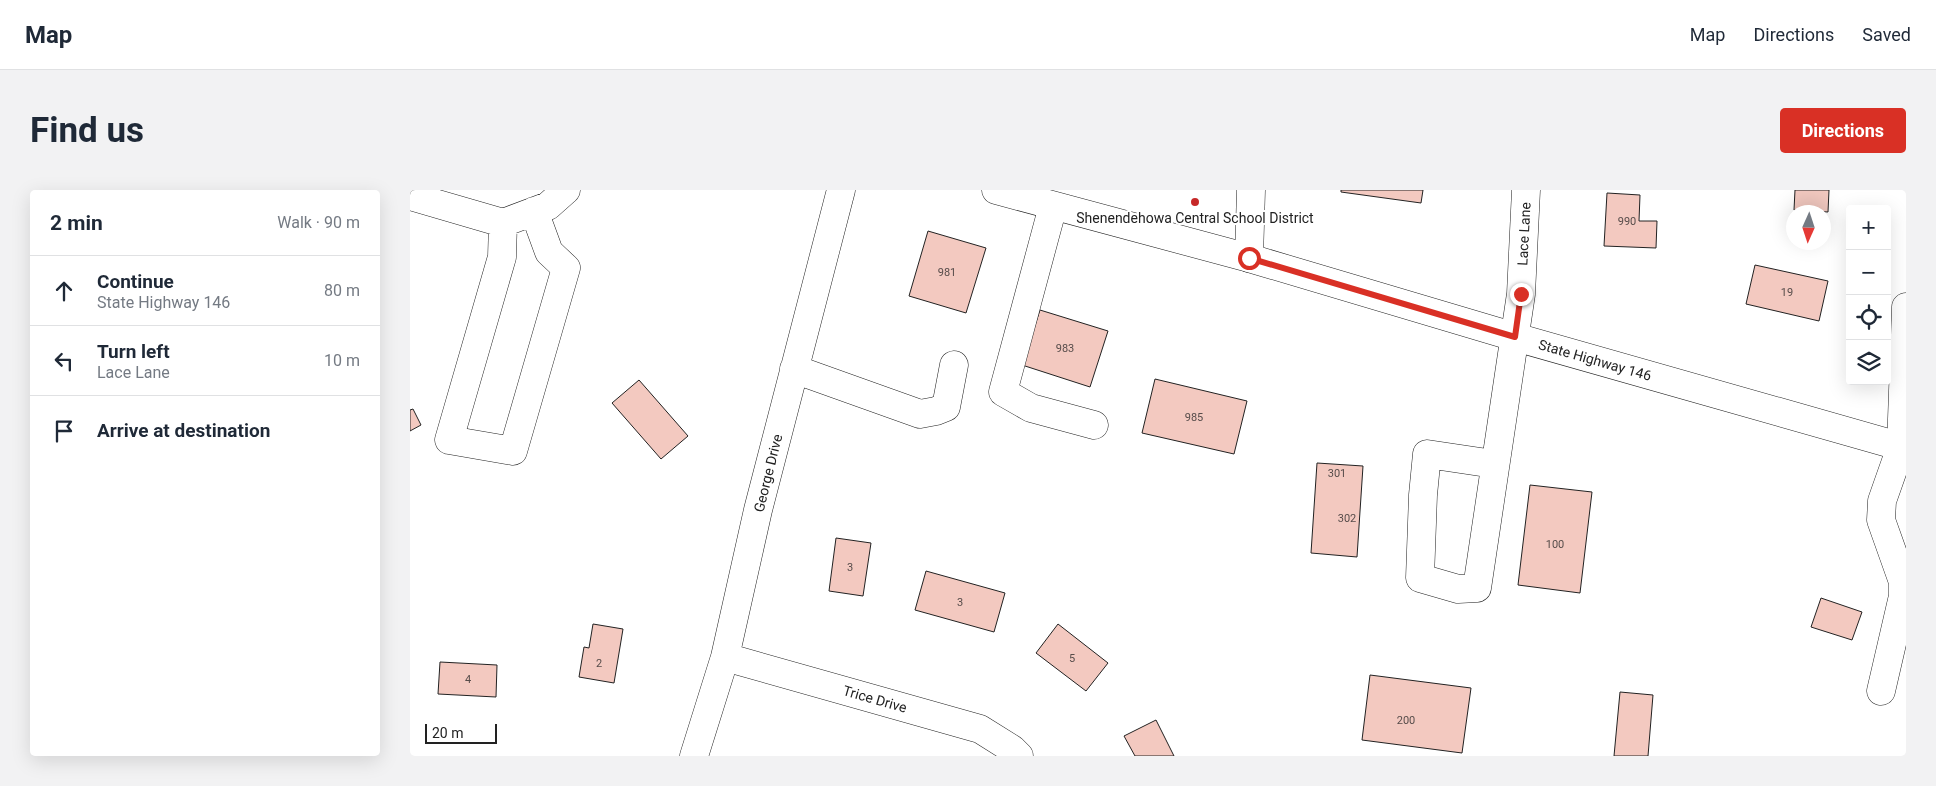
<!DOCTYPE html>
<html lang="en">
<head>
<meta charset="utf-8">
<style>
  :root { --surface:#fff; --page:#f2f2f3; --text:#1f2937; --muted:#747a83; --line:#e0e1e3; --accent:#d93025 }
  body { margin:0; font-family:Roboto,sans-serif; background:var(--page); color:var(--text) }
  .controls { position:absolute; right:15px; top:15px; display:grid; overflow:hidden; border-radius:5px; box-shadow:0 5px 20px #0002 }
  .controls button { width:45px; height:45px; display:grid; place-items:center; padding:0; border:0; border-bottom:1px solid var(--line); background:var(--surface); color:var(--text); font:25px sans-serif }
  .compass { position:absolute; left:1376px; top:15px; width:45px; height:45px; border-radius:50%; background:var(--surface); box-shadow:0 5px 20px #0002; rotate:183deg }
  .scale { position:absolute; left:15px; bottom:12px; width:72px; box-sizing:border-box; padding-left:5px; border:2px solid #222; border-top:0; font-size:14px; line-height:18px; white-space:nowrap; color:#222; -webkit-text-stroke:4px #fff; paint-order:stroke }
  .stop { position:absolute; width:15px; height:15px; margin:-11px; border:4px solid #d93025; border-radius:50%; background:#fff }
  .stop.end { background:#d93025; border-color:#fff; box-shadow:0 1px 5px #0008 }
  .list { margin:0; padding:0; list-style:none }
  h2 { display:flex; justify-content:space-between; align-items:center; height:65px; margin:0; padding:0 20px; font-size:21px }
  h2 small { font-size:16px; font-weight:400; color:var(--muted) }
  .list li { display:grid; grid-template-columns:32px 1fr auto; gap:15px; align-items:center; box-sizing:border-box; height:70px; padding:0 20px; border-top:1px solid var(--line) }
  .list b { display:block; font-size:19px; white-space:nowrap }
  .list p { margin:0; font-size:16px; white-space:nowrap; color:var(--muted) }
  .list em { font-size:16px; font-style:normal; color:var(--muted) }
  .icon { flex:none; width:28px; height:28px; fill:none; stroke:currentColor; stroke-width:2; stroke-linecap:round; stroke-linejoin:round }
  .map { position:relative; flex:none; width:1496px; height:566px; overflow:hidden; border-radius:5px }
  header { display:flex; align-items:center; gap:30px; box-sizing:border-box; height:70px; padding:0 25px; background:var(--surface); border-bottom:1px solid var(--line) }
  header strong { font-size:24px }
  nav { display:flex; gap:28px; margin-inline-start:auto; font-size:18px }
  .intro { display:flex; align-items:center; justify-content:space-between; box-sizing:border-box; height:120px; padding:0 30px }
  h1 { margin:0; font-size:35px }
  .button { padding:12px 22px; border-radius:5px; background:var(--accent); color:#fff; font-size:18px; font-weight:700 }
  main { display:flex; gap:30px; padding:0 30px }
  aside { flex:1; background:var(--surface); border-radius:5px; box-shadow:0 5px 20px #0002 }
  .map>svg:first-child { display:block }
</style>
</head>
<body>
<header>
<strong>Map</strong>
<nav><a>Map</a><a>Directions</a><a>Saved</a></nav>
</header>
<div class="intro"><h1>Find us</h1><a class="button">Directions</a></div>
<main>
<aside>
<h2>2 min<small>Walk · 90 m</small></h2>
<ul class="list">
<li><svg class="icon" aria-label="ahead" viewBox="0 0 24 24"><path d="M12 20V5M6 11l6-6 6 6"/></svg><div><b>Continue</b><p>State Highway 146</p></div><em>80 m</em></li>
<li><svg class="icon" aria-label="left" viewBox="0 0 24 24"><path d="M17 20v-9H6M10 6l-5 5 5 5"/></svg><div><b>Turn left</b><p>Lace Lane</p></div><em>10 m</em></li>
<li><svg class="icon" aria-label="arrive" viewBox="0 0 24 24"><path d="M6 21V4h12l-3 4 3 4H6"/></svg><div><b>Arrive at destination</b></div></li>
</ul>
</aside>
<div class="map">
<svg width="1496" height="566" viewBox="0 0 1496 566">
  <rect width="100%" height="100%" fill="#fff"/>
  <path fill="#f3c9c0" stroke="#222" d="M931,0H1013L1011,13L931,2Z
    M1385,0H1419L1418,22L1384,20Z
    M1197,3L1230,5L1229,31H1247L1246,58L1194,56Z
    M518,41L576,58L556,123L499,106Z
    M1345,75L1418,91L1409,131L1336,114Z
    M630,120L698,141L680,197L612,175Z
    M745,189L837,211L824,264L732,243Z
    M229,190L278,246L251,269L202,213Z
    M3,219L11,235L0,241V220Z
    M907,273L953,276L947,367L901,363Z
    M1120,295L1182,302L1170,403L1108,395Z
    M426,348L461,353L453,406L419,401Z
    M516,381L595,403L584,442L505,420Z
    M1411,408L1452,422L1442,450L1401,437Z
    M183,434L213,439L204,493L169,487L174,457L179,458Z
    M648,434L698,473L676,501L626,463Z
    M30,472L87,475L86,507L28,504Z
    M960,485L1061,498L1052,563L952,550Z
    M1210,502L1243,505L1238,566H1204Z
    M746,530L764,566H725L714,546Z"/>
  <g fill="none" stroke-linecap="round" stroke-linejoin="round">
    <g stroke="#222" stroke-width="29">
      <path id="minor" d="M0,6L93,33L138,16L156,0
        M643,16L593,202L621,218L684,235
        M93,33L92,67L39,250L103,261L156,78L139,62L124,21
        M839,68L841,0
        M384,179L510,224L526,221L536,217L544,175
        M1084,274L1017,264L1013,305L1010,388L1048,399L1067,398L1111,104L1116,0
        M315,467L570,539L602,559L609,566
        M1471,501L1493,406V392L1471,330L1472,311L1491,257L1496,117
        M284,566L315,467L348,320L431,0"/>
    </g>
    <g stroke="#222" stroke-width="29">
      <path id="major" d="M586,0L839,68L1105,147L1496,258"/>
    </g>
    <use href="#minor" stroke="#fff" stroke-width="28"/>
    <use href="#major" stroke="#fff" stroke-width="28"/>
  </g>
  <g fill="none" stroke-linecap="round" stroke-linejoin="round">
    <path stroke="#d93025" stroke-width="6" d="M839,68L1105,147L1111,104"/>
  </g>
  <circle fill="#c62828" stroke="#fff" stroke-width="2" cx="785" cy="12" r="5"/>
  <g text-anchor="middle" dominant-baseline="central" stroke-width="4" stroke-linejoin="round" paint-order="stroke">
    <g font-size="11" fill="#564c4a">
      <text x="1217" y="31">990</text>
      <text x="537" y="82">981</text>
      <text x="1377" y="102">19</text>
      <text x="655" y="158">983</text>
      <text x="784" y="227">985</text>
      <text x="927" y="283">301</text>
      <text x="937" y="328">302</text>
      <text x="1145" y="354">100</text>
      <text x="440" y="377">3</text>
      <text x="550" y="412">3</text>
      <text x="662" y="468">5</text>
      <text x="189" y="473">2</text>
      <text x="58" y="489">4</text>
      <text x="996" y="530">200</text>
    </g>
    <g font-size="14" fill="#222" stroke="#fff">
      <text x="785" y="28">Shenendehowa Central School District</text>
    </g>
    <g font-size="14" fill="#222" stroke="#fff">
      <text transform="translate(1114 44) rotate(-87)">Lace Lane</text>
      <text transform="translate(1185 170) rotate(16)">State Highway 146</text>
      <text transform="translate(358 283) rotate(-76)">George Drive</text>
      <text transform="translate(465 509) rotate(16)">Trice Drive</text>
    </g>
  </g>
</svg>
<div class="controls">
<button>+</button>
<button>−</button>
<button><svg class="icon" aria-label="locate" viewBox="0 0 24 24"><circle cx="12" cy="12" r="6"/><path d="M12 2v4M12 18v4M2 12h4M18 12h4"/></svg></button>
<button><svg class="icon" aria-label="layers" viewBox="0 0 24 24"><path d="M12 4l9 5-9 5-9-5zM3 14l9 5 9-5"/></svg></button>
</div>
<svg class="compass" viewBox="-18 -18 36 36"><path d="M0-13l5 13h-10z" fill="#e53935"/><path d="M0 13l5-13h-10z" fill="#747a83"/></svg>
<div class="scale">20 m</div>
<div class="stop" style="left:839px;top:68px"></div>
<div class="stop end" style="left:1111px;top:104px"></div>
</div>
</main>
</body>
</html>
